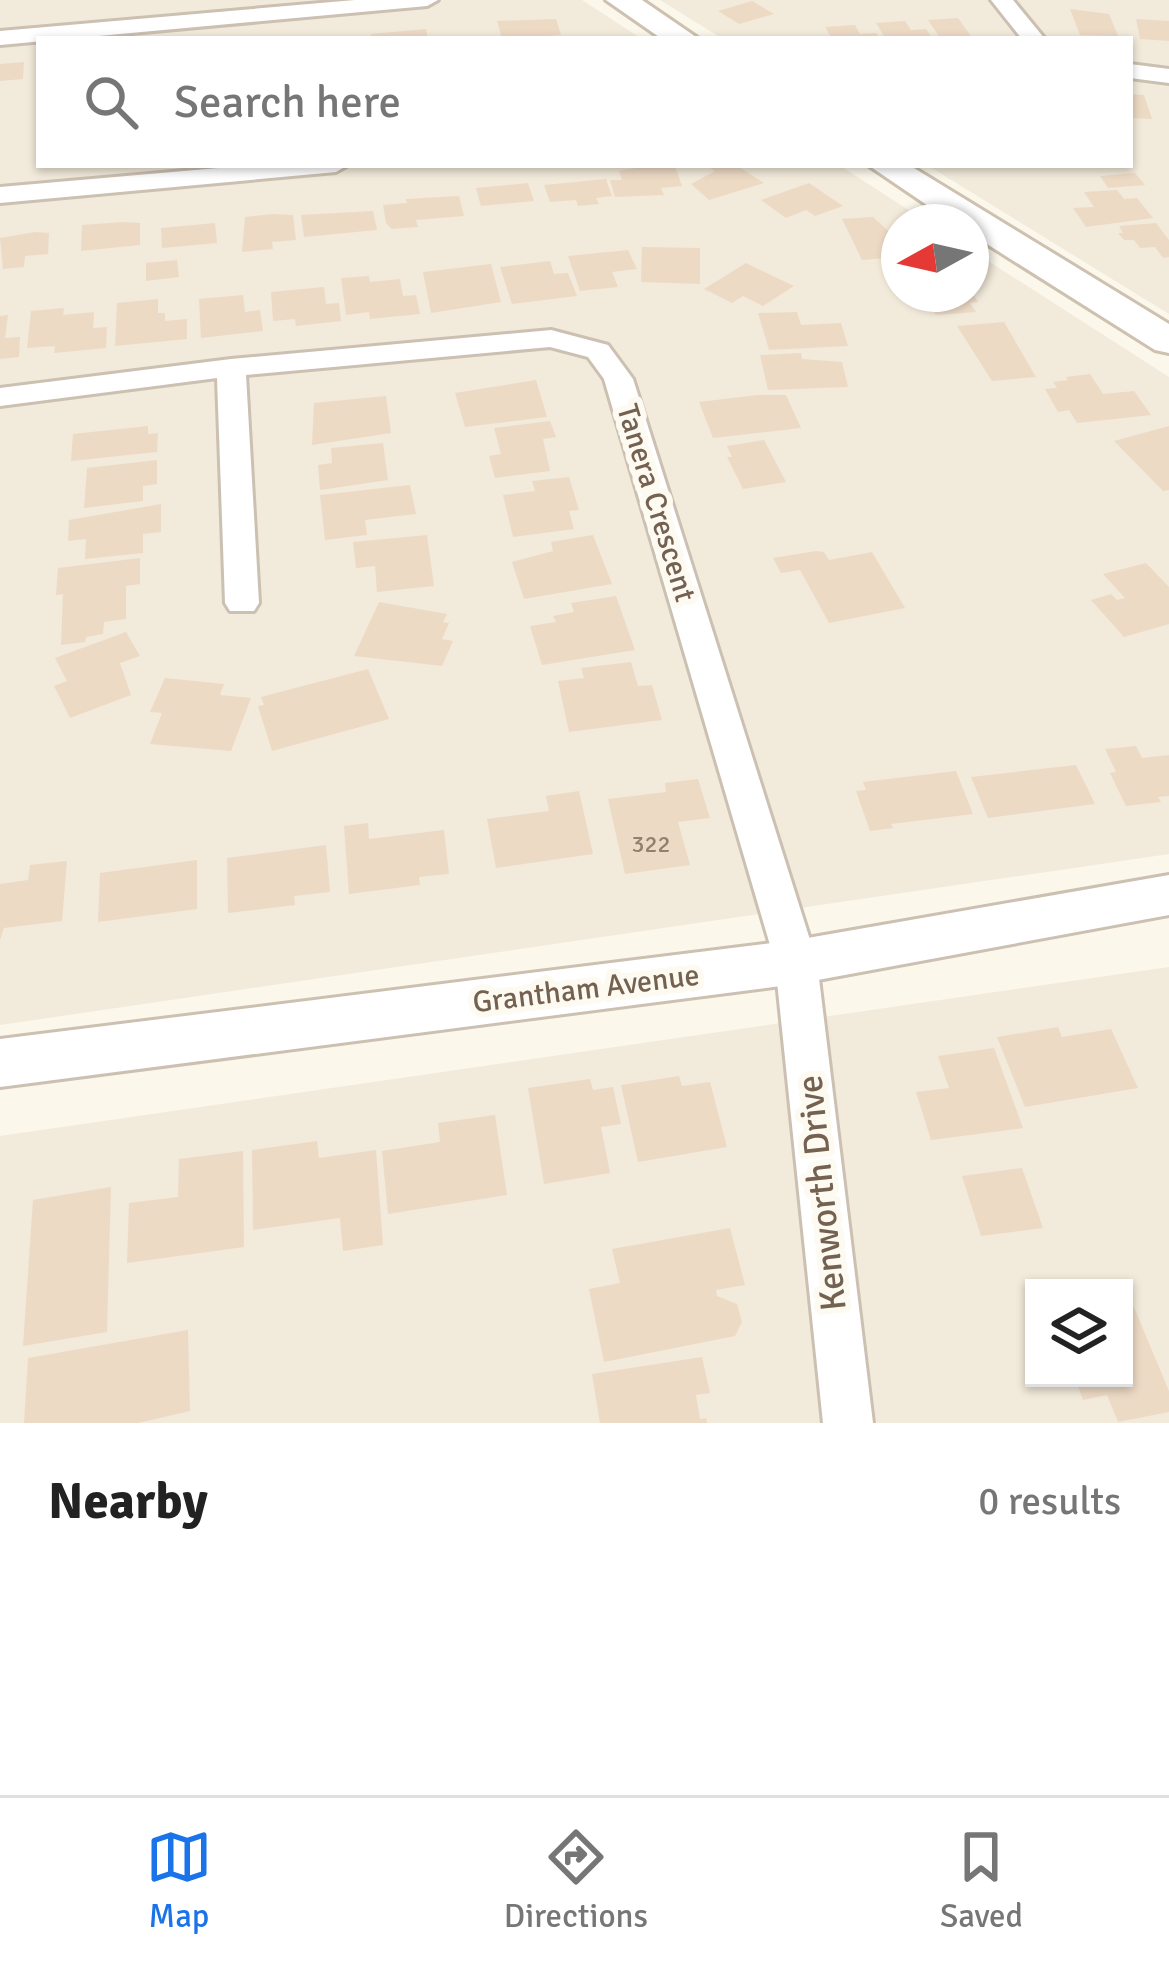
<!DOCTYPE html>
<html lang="en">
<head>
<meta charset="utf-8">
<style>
  :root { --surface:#fff; --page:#f6f6f6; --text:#222; --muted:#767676; --line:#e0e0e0; --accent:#1a73e8 }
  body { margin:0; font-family:Signika,sans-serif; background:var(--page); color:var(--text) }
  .controls { position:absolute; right:36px; bottom:36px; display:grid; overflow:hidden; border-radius:0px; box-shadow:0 3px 9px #0004 }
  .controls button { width:108px; height:108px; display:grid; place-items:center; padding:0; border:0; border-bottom:3px solid var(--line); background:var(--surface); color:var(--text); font:60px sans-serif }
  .compass { position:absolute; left:881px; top:204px; width:108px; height:108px; border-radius:50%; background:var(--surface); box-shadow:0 3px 9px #0004; rotate:262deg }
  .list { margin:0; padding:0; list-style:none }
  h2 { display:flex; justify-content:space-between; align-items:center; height:156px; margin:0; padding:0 48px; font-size:51px }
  h2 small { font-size:39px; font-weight:400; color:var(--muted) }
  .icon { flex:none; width:66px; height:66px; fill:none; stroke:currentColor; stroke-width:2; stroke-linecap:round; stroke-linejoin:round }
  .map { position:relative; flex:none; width:1169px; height:1423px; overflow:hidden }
  .search { position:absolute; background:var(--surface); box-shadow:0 3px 9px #0004; left:36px; right:36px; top:36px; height:132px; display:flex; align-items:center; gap:30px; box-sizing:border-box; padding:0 42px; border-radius:0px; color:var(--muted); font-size:45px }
  .sheet { height:372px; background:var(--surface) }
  nav { display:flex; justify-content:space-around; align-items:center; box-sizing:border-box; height:168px; border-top:3px solid var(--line); background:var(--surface); font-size:33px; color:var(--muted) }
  nav a { display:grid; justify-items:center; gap:6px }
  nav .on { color:var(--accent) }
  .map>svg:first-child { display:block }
</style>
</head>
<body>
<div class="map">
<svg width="1169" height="1423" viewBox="0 0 1169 1423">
  <rect width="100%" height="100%" fill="#fbf7eb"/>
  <path fill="#f2eada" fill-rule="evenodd" d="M0,0H582L642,39H39V165H839L927,222H899V294H971V250L1169,377V854L0,1025Z
    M660,0H1169V314L927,165H1130V39H723Z
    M1169,967V1423H0V1136ZM1034,1288H1124V1378H1034Z"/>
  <path fill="#eddac5" d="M752,1L774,14L739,24L718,11Z
    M1070,9L1109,14L1118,36L1080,35Z
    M958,18L973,39H941L928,20Z
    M556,19L561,35L502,39L497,21Z
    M1136,19L1169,21V41L1140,39Z
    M905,21L911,30L926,29L933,39H886L876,23Z
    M855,25L860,34L876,33L880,39H832L825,27Z
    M426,29L428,39H372L371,34Z
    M24,62L23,79L0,81V64Z
    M1130,94L1144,95L1152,119L1130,118Z
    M706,165H736L764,183L709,200L691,184L715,171Z
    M646,166H675L682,186L661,188L664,195L615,197L610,180H622L619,171Z
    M1135,173L1145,185L1108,188L1100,176Z
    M606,179L612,196L596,198L599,204L578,206L576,200L550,202L544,185Z
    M528,183L534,201L481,206L476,188Z
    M809,183L843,206L815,216L806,210L786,218L761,200Z
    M1117,190L1124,199L1137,198L1153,218L1086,227L1073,208L1094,207L1084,192Z
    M459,196L464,216L416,220L418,227L392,229L386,223L383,205L407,203L406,199Z
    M373,211L377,230L304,237L301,215Z
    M273,214L293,215L296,240L272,242L273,249L242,252L245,217Z
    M873,217L895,237L899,257L862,260L842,219Z
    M123,222L140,223V245L81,251L82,225Z
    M215,223L217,243L162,248L161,228Z
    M1156,223L1169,240V257L1163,258L1155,247L1140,248L1134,240H1124L1118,233H1123L1119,226Z
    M35,232L49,233L48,254L25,256L24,267L3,269L0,238Z
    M642,247L700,248V284L641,282Z
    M628,250L637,269L612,272L618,287L580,291L568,256Z
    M177,260L179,277L146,281V263Z
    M550,261L554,274L568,273L577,296L512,304L500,267Z
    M746,263L777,278L794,286L763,306L743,296L732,303L704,289Z
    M491,264L501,302L431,313L423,272Z
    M369,276L370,282L400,279L403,296L416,295L420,314L370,319L369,312L346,315L341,278Z
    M324,287L326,304L339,303L341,321L296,326L295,319L273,321L271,292Z
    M924,294H973L978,302L970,303L976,312L936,315Z
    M243,295L245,312L260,310L263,331L201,338L199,299Z
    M158,299V313H165V321L187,319V339L115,346L117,303Z
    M64,308L63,315L94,312L93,328L107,327L106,348L54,353L55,346L27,348L31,311Z
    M797,312L801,325L841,323L848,346L769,350L758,313Z
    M8,315L5,338L20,337L19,357L0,359V316Z
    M1004,322L1036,377L992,381L957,326Z
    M801,353L802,359L842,362L848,387L768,390L760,355Z
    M1090,374L1103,394L1134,391L1151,415L1077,423L1069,410L1058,412L1045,389L1057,388L1053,382L1068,380L1066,377Z
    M536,380L547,417L465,427L455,393Z
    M758,395H786L801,428L713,438L699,402Z
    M386,396L391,433L312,445L314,403Z
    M550,421L556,437L543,439L550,471L495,478L489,456L501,454L494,428Z
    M148,426V434L158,433L157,452L71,461L73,434Z
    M1169,426V490L1163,491L1114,441Z
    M764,440L786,482L743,489L727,457H732L727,446Z
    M383,443L388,480L320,490L318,465L332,463L331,448Z
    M157,460V484L143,486V501L84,508L87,468Z
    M569,477L579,510L569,511L574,529L513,537L503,495L535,491L532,481Z
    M410,485L416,514L365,520L367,535L325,540L320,495Z
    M161,504V532L143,534V553L85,559L86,539L68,541L69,520Z
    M427,535L434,586L377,592L375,566L356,568L353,542Z
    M593,535L612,584L524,599L512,562L553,551L551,542Z
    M816,551L824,552L829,560L872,552L905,608L829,623L800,570L781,573L773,558Z
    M140,558V584L126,586V619L104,622L103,634L86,637L85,642L61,645L63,594L56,595L58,568Z
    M1146,563L1169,587V624L1124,637L1091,600L1111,594L1117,600L1125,598L1103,574Z
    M616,596L635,650L542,665L530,626L556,622L553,616L574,612L571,603Z
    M379,602L447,614L443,622L449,623L442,639L453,641L442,666L354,656Z
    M126,632L140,656L120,663L131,695L70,718L54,686L67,681L55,658Z
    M631,662L638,686L652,685L662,720L569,732L558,681L584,678L581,668Z
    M368,669L389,719L272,751L258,706L264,705L261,697Z
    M165,678L224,684L220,695L251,698L231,751L150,744L162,713L150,712Z
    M1136,746L1142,758L1169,755V796L1158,797L1161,802L1126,806L1110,773L1116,772L1105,749Z
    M1076,765L1095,804L988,818L971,777Z
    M956,771L973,814L891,824L893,828L870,831L856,791L866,790L863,782Z
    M698,779L710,818L678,822L690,865L625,874L608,799L666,792L665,783Z
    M579,791L593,854L496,868L487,819L549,811L546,796Z
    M368,823L369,839L444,830L449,874L419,877L420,885L349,894L344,826Z
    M326,845L330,892L294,896L295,905L228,913L227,858Z
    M197,860V909L98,922L100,873Z
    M67,861L62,921L4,928L0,940V884L28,880L30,865Z
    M1058,1027L1062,1037L1111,1029L1138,1088L1025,1107L997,1037Z
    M994,1048L1023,1128L931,1140L916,1092L949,1088L938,1056Z
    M679,1076L682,1086L710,1082L727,1147L638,1162L621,1085Z
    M590,1079L593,1090L613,1087L621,1124L601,1127L610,1173L544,1184L528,1088Z
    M495,1115L507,1195L388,1214L382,1151L440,1142L438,1123Z
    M317,1141L319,1158L376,1150L383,1245L343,1251L340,1218L253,1230L252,1150Z
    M243,1151L244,1247L127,1263L129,1203L178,1197L179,1159Z
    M1022,1168L1043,1228L981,1236L962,1176Z
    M111,1187L107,1332L23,1346L33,1200Z
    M730,1228L745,1285L716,1290L717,1296L737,1304L742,1322L735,1336L604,1362L589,1289L620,1283L612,1249Z
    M1123,1281L1169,1391V1412L1118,1422L1107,1395L1083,1400L1075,1378H1124V1288L1097,1286Z
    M188,1330L190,1411L138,1423H24L28,1358Z
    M702,1357L710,1393L696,1395L700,1419L706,1418L707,1423H600L592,1374Z"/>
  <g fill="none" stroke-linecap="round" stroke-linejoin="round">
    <g stroke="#ccc0b2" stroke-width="6">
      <path id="minor" d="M355,0H438L427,6L0,45V31Z
        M991,0H1013L1045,39H1022Z
        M1130,64L1169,69V83L1130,78Z
        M253,165H348L336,172L0,203V187Z
        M551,330L608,345L633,379L817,962L873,1423H823L775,962L604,379L588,357L550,347L246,375L259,603L254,611H230L225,603L217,378L0,406V388L231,359Z"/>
    </g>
    <g stroke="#ccc0b2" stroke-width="6">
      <path id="tertiary" d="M1169,875V915L796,984L0,1087V1039L796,940Z"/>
    </g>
    <g stroke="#cec1b0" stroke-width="6">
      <path id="secondary" d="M606,0H642L699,39H662Z
        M868,165H909L1169,324V353L1155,350L971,234V222H952Z"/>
    </g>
    <use href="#minor" fill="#fff" fill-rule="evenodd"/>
    <use href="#tertiary" fill="#fff" fill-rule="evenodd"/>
    <use href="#secondary" fill="#fff" fill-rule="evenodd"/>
  </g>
  <g text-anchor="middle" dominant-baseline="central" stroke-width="12" stroke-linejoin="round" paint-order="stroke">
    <g font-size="24" fill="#927f6d">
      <text x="651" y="844">322</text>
    </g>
    <g font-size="30" fill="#746150" stroke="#fdfaf1">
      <text transform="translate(656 503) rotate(73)">Tanera Crescent</text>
      <text transform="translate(586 989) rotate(-7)">Grantham Avenue</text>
    </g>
    <g font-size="36" fill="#746150" stroke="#fdfaf1">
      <text transform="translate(822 1193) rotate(-96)">Kenworth Drive</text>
    </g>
  </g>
</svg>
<div class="controls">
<button><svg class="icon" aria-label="layers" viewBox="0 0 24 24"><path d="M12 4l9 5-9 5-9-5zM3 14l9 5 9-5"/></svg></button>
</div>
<svg class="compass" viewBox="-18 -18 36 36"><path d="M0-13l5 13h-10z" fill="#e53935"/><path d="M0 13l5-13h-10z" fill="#767676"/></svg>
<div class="search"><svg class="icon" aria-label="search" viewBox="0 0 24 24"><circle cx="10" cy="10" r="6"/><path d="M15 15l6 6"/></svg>Search here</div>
</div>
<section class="sheet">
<h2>Nearby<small>0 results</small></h2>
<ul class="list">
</ul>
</section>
<nav>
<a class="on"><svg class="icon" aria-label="map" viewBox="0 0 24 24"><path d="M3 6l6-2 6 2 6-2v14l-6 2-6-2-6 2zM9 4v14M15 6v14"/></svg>Map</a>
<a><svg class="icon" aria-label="directions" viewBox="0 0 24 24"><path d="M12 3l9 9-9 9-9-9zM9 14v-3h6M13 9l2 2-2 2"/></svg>Directions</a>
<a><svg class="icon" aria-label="saved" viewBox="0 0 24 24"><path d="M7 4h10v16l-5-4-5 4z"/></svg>Saved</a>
</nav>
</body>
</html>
